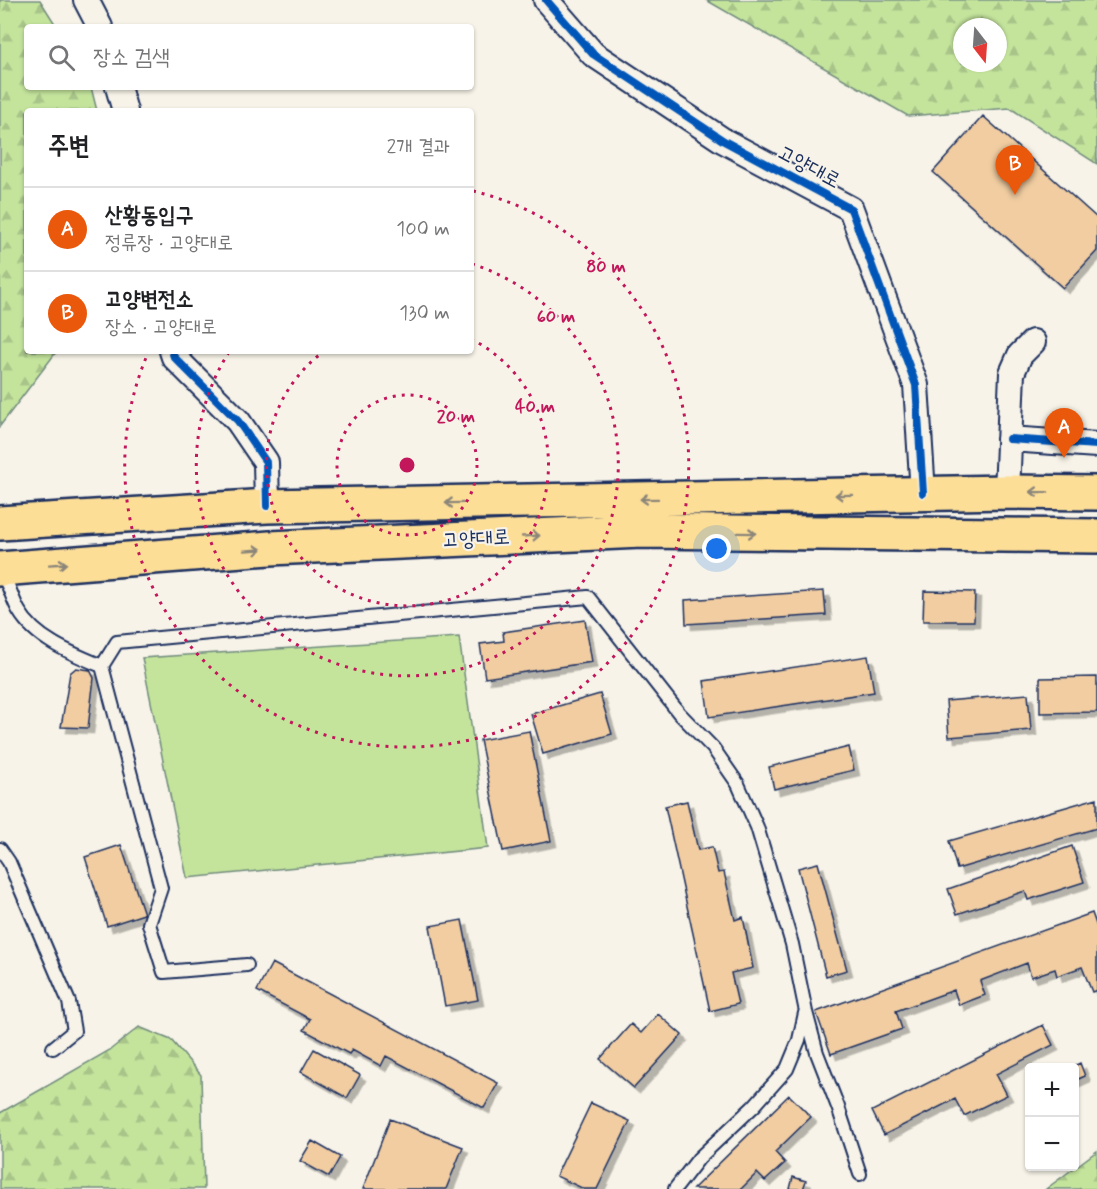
<!DOCTYPE html>
<html lang="ko">
<head>
<meta charset="utf-8">
<style>
  :root { --surface:#fff; --page:#f6f6f6; --text:#202124; --muted:#757577; --line:#e0e0e0; --accent:#ea580c }
  body { margin:0; font-family:Mynerve,"Poor Story",sans-serif; background:var(--page); color:var(--text) }
  .controls { position:absolute; right:18px; bottom:18px; display:grid; overflow:hidden; border-radius:6px; box-shadow:0 2px 4px #0004 }
  .controls button { width:54px; height:54px; display:grid; place-items:center; padding:0; border:0; border-bottom:2px solid var(--line); background:var(--surface); color:var(--text); font:30px sans-serif }
  .compass { position:absolute; left:953px; top:18px; width:54px; height:54px; border-radius:50%; background:var(--surface); box-shadow:0 2px 4px #0004; rotate:163deg }
  .you { position:absolute; left:717px; top:549px; width:21px; height:21px; margin:-15px; border:4px solid #fff; border-radius:50%; background:#1a73e8; box-shadow:0 0 0 9px #1a73e833 }
  .badge { display:grid; place-items:center; width:39px; height:39px; border-radius:50%; background:var(--accent); color:#fff; font-size:20px; font-weight:700 }
  .pin { position:absolute; translate:-50% -50px; filter:drop-shadow(0 2px 3px #0008) }
  .pin::after { content:''; position:absolute; top:32px; width:21px; height:18px; background:inherit; clip-path:polygon(0 0,100% 0,50% 100%) }
  .list { margin:0; padding:0; list-style:none }
  h2 { display:flex; justify-content:space-between; align-items:center; height:78px; margin:0; padding:0 24px; font-size:26px }
  h2 small { font-size:20px; font-weight:400; color:var(--muted) }
  .list li { display:grid; grid-template-columns:39px 1fr auto; gap:18px; align-items:center; box-sizing:border-box; height:84px; padding:0 24px; border-top:2px solid var(--line) }
  .list b { display:block; font-size:22px; white-space:nowrap }
  .list p { margin:0; font-size:20px; white-space:nowrap; color:var(--muted) }
  .list em { font-size:20px; font-style:normal; color:var(--muted) }
  .icon { flex:none; width:33px; height:33px; fill:none; stroke:currentColor; stroke-width:2; stroke-linecap:round; stroke-linejoin:round }
  .map { position:relative; flex:none; width:1097px; height:1189px; overflow:hidden }
  .search { position:absolute; background:var(--surface); box-shadow:0 2px 4px #0004; left:24px; top:24px; width:450px; height:66px; display:flex; align-items:center; gap:15px; box-sizing:border-box; padding:0 21px; border-radius:6px; color:var(--muted); font-size:22px }
  .panel { position:absolute; background:var(--surface); box-shadow:0 2px 4px #0004; left:24px; top:108px; width:450px; height:246px; border-radius:6px }
  .map>svg:first-child { display:block }
</style>
</head>
<body>
<div class="map">
<svg width="1097" height="1189" viewBox="0 0 1097 1189">
  <defs>
    <pattern id="forest-firs" width="22" height="20" patternUnits="userSpaceOnUse" patternTransform="scale(1.5)"><rect width="22" height="20" fill="#c4e49c"/><path d="M5 1l3.5 6h-7zM16 11l3.5 6h-7z" fill="#a8c489"/></pattern>
    <filter id="shadow"><feDropShadow dx="5.5" dy="5.5" stdDeviation="0" flood-color="#0004"/></filter>
  </defs>
  <rect width="100%" height="100%" fill="#f7f3e8"/>
  <filter id="ink" filterUnits="userSpaceOnUse"><feTurbulence type="fractalNoise" baseFrequency=".0167" numOctaves="2"/><feDisplacementMap in="SourceGraphic" scale="12" xChannelSelector="R" yChannelSelector="G"/><feConvolveMatrix kernelMatrix="1 2 1 2 8 2 1 2 1" color-interpolation-filters="sRGB"/></filter>
  <g filter="url(#ink)">
    <path fill="#c4e49c" stroke="#708a7d" stroke-width="1.5" d="M459,637L488,848L187,878L142,658Z"/>
    <path fill="url(#forest-firs)" stroke="#708a7d" stroke-width="1.5" fill-rule="evenodd" d="M0,0H40L57,27H27V87H91L97,111H27V351H57L0,426Z
      M706,0H1097V164L1010,108L908,116ZM962,27H998V63H962Z
      M139,1027L171,1040L201,1075L204,1189H0V1113L110,1050Z
      M1097,1151V1189H1046Z"/>
    <path fill="#f1cda1" stroke="#1b2f5e" stroke-width="1.5" filter="url(#shadow)" d="M983,116L1097,218V251L1063,288L933,172Z
      M824,591L826,615L686,624L685,600Z
      M924,591L975,592L974,621H923Z
      M585,620L592,662L485,678L480,644L504,641L503,632Z
      M868,656L874,692L709,717L704,681Z
      M76,668L90,670L94,678L88,728L61,727L70,673Z
      M1097,677V712L1040,713V678Z
      M600,694L612,734L543,754L531,714Z
      M1028,694L1031,730L949,737L946,701Z
      M529,731L551,841L503,851L480,740Z
      M849,747L854,770L774,789L769,767Z
      M1097,798V828L957,869L949,841Z
      M687,801L698,850L712,847L718,873L724,872L735,920L743,917L753,968L731,973L738,1004L710,1011L665,806Z
      M121,845L144,914L107,926L85,857Z
      M1072,846L1084,882L1028,900L1025,891L957,914L948,889Z
      M818,863L847,970L826,976L798,868Z
      M1092,913L1097,927V990L1092,992L1082,967L1057,976L1055,969L1031,977L1027,963L980,981L985,995L959,1005L954,990L896,1011L902,1029L831,1054L816,1012Z
      M462,920L478,1000L445,1006L430,926Z
      M272,963L498,1083L484,1108L386,1056L381,1066L352,1050L349,1054L304,1030L310,1019L257,991Z
      M658,1014L682,1035L634,1088L600,1059L631,1024L641,1033Z
      M1043,1025L1053,1045L996,1074L1007,1095L964,1116L955,1099L884,1135L872,1111Z
      M314,1049L360,1075L347,1098L301,1072Z
      M1080,1063L1085,1076L1074,1081V1068H1070Z
      M789,1095L811,1117L775,1152L785,1163L765,1181L757,1173L741,1189H693Z
      M591,1103L630,1121L597,1189H584L556,1176Z
      M390,1119L463,1147L446,1189H363Z
      M312,1141L340,1157L329,1177L300,1161Z
      M793,1177L806,1181L803,1189H790Z"/>
    <g fill="none" stroke-linecap="round" stroke-linejoin="round">
      <g stroke="#1b2f5e" stroke-width="16">
        <path id="lane" d="M1,573C9,583 12,599 19,611C36,640 73,654 102,666
          M0,849L9,862L69,1002L74,1031L53,1048
          M247,965L164,972L149,924L161,888L102,666L117,642L588,597L679,713L713,748L738,784L757,827L792,944L806,1012L817,1053L838,1107L860,1174
          M675,1189L699,1158L754,1106L787,1069L799,1040L805,1013"/>
      </g>
      <g stroke="#1b2f5e" stroke-width="28">
        <path id="street" d="M86,0L100,27
          M546,0L593,54L724,141L851,209L916,385L923,493
          M118,87L125,111
          M172,351L174,357L238,421L266,462L267,506
          M1009,439L1097,445
          M1007,492L1012,373L1020,355L1033,342"/>
      </g>
      <g stroke="#1b2f5e" stroke-width="38">
        <path id="primary" d="M0,523L267,506L1007,492L1097,493
          M0,569L270,548L641,531L1097,536"/>
      </g>
      <use href="#lane" stroke="#f7f3e8" stroke-width="12"/>
      <use href="#street" stroke="#f7f3e8" stroke-width="24"/>
      <use href="#primary" stroke="#fdde96" stroke-width="33"/>
      <g stroke="#f7f3e8" stroke-width="11">
        <path id="cycleway" d="M546,0L593,54L724,141L851,209L916,385L923,493
          M172,351L174,357L238,421L266,462L267,506
          M1009,439L1097,445"/>
      </g>
      <use href="#cycleway" stroke="#0057b8" stroke-width="8"/>
    </g>
    <defs><path id="oneway-shaft" d="M-6 0H5M1.5-3L5.5 0L1.5 3" fill="none" stroke-width="1.6" stroke-linecap="round" stroke-linejoin="round" transform="scale(1.5)"/></defs>
    <g stroke="#8c867a">
      <use href="#oneway-shaft" transform="translate(1039 492) rotate(-179)"/>
      <use href="#oneway-shaft" transform="translate(844 495) rotate(179)"/>
      <use href="#oneway-shaft" transform="translate(649 499) rotate(179)"/>
      <use href="#oneway-shaft" transform="translate(454 503) rotate(179)"/>
      <use href="#oneway-shaft" transform="translate(747 533) rotate(1)"/>
      <use href="#oneway-shaft" transform="translate(531 536) rotate(-3)"/>
      <use href="#oneway-shaft" transform="translate(253 550) rotate(-4)"/>
      <use href="#oneway-shaft" transform="translate(58 564) rotate(-4)"/>
    </g>
  </g>
  <g fill="none" stroke="#c2185b" stroke-width="3" stroke-dasharray="3 6">
    <circle cx="407" cy="465" r="70"/>
    <path d="M471 339A141 141 0 1 1 323 352"/>
    <path d="M472 264A211 211 0 1 1 229 352"/>
    <path d="M473 191A282 282 0 1 1 148 353"/>
  </g>
  <g text-anchor="middle" dominant-baseline="central" stroke-width="4.5" stroke-linejoin="round" paint-order="stroke">
    <g font-size="21" fill="#1b2f5e" stroke="#f7f3e8">
      <text transform="translate(809 167) rotate(28)">고양대로</text>
      <text transform="translate(476 539) rotate(-3)">고양대로</text>
    </g>
  </g>
  <circle cx="407" cy="465" r="9" fill="#c2185b" stroke="#f7f3e8" stroke-width="3"/>
  <g font-size="18" text-anchor="middle" font-weight="bold" fill="#c2185b" stroke="#f7f3e8" stroke-width="4.5" stroke-linejoin="round" paint-order="stroke">
    <text x="606" y="272">80 m</text>
    <text x="556" y="322">60 m</text>
    <text x="535" y="412">40 m</text>
    <text x="456" y="422">20 m</text>
  </g>
</svg>
<div class="controls">
<button>+</button>
<button>−</button>
</div>
<svg class="compass" viewBox="-18 -18 36 36"><path d="M0-13l5 13h-10z" fill="#e53935"/><path d="M0 13l5-13h-10z" fill="#757577"/></svg>
<div class="you"></div>
<div class="pin badge" style="left:1064px;top:458px">A</div>
<div class="pin badge" style="left:1015px;top:195px">B</div>
<div class="search"><svg class="icon" aria-label="search" viewBox="0 0 24 24"><circle cx="10" cy="10" r="6"/><path d="M15 15l6 6"/></svg>장소 검색</div>
<section class="panel">
<h2>주변<small>2개 결과</small></h2>
<ul class="list">
<li><span class="badge">A</span><div><b>산황동입구</b><p>정류장 · 고양대로</p></div><em>100 m</em></li>
<li><span class="badge">B</span><div><b>고양변전소</b><p>장소 · 고양대로</p></div><em>130 m</em></li>
</ul>
</section>
</div>
</body>
</html>
